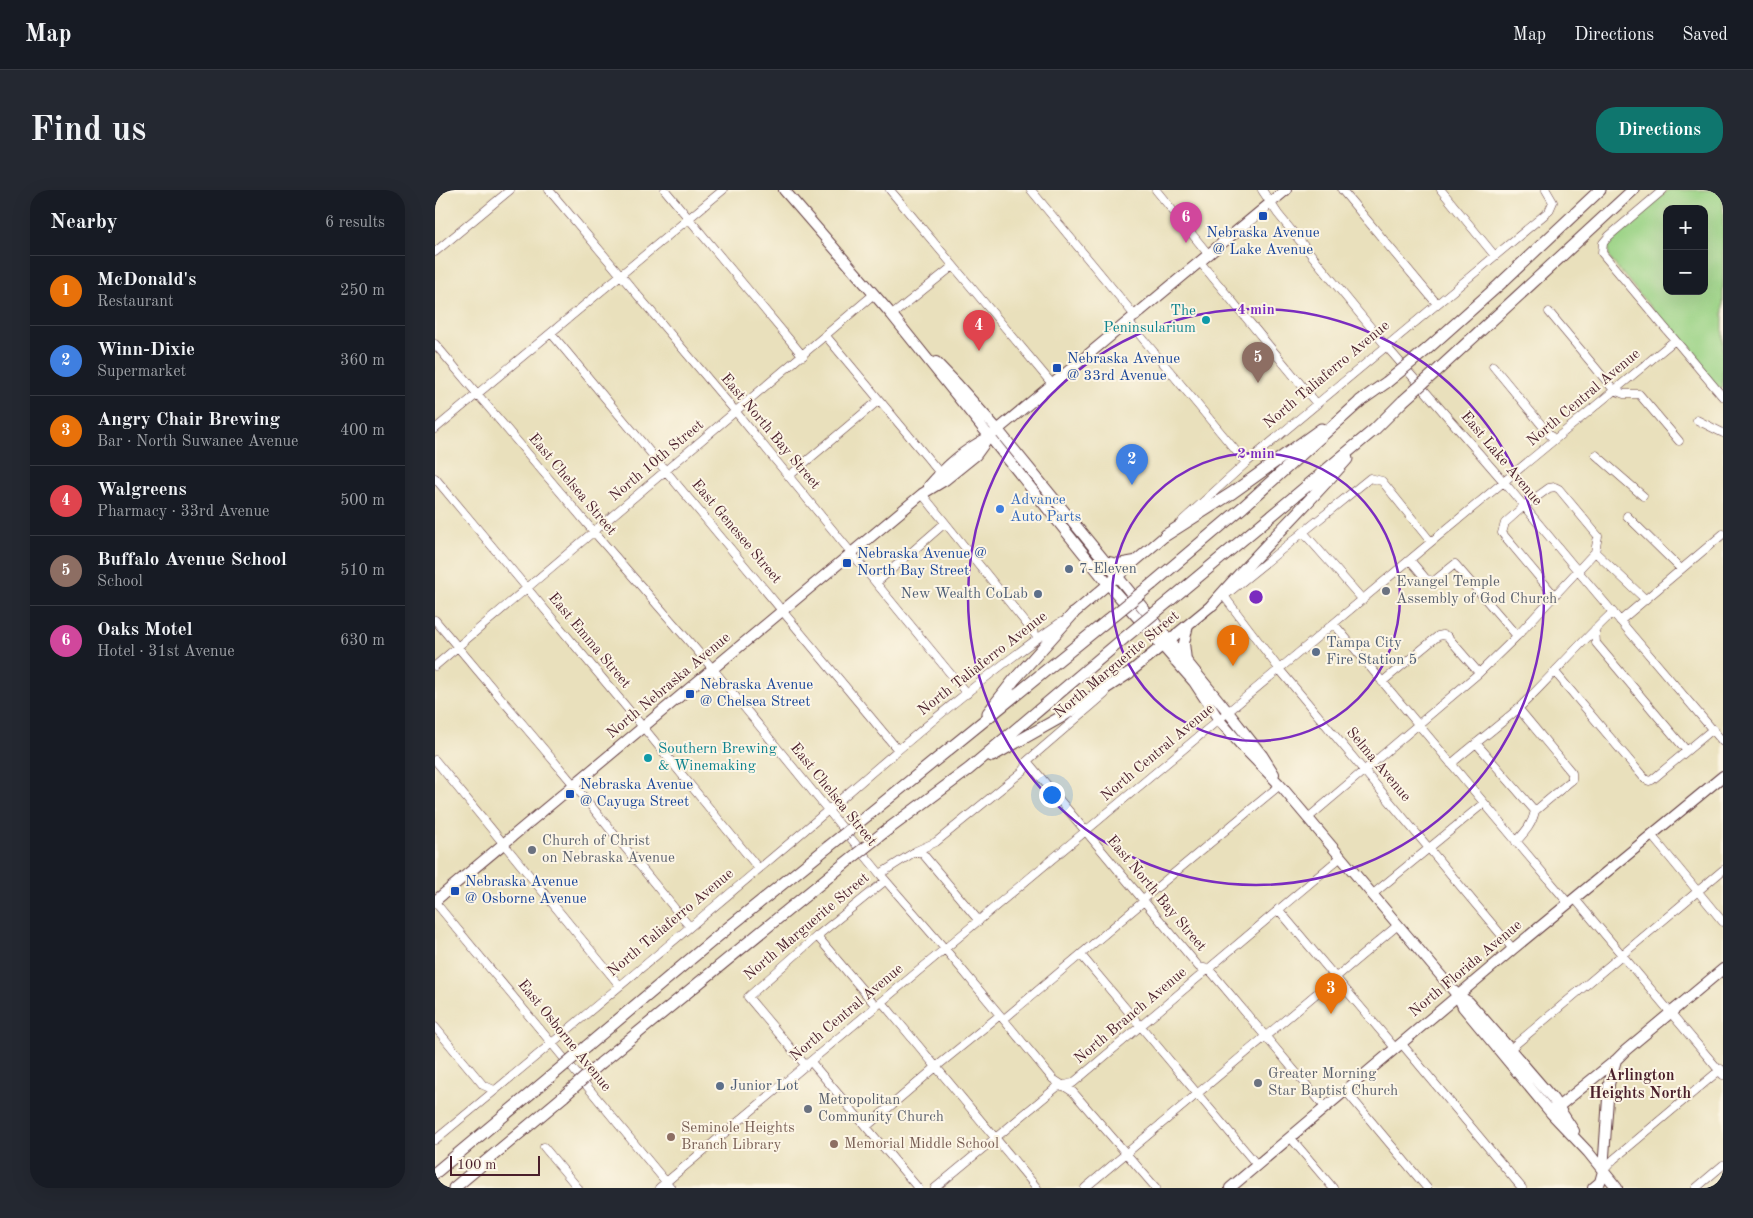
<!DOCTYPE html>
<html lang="en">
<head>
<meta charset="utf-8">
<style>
  :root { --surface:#171b24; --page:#242831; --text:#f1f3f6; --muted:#9ea1a6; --line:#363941; --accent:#0f766e }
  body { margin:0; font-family:"Old Standard TT",serif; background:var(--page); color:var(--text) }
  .controls { position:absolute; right:15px; top:15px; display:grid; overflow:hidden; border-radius:10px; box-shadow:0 5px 20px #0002 }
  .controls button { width:45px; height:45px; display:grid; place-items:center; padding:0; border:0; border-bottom:1px solid var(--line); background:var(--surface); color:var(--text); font:25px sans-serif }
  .scale { position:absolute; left:15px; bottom:12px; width:90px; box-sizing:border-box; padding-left:5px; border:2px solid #4a1f2b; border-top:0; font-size:14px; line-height:18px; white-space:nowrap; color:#4a1f2b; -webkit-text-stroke:4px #fcf5e5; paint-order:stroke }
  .you { position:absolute; left:616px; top:604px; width:18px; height:18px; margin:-12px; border:4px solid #fff; border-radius:50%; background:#1a73e8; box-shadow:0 0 0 8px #1a73e833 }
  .badge { display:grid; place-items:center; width:32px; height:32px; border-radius:50%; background:var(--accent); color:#fff; font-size:16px; font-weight:700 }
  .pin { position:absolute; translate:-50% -41px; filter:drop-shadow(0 1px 2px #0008) }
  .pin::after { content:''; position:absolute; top:26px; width:18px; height:15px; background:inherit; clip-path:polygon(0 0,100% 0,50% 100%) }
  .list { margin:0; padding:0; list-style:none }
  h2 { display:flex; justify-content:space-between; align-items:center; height:65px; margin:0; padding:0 20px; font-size:21px }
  h2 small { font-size:16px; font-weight:400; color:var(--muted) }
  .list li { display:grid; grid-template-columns:32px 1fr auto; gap:15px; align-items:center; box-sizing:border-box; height:70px; padding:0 20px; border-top:1px solid var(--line) }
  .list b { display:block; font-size:19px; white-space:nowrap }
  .list p { margin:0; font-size:16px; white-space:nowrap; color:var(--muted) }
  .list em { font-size:16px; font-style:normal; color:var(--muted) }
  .map { position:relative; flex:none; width:1288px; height:998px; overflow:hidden; border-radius:20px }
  header { display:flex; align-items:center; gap:30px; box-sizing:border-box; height:70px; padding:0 25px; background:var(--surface); border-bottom:1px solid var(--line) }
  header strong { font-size:24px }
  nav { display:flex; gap:28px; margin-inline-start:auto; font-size:18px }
  .intro { display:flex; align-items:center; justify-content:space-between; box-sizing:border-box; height:120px; padding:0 30px }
  h1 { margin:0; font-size:35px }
  .button { padding:12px 22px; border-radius:20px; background:var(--accent); color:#fff; font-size:18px; font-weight:700 }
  main { display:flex; gap:30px; padding:0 30px }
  aside { flex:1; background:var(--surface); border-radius:20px; box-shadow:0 5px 20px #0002 }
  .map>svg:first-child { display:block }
</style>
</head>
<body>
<header>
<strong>Map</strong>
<nav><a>Map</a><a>Directions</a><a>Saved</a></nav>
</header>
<div class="intro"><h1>Find us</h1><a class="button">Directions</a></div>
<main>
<aside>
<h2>Nearby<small>6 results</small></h2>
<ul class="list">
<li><span class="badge" style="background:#e8710a">1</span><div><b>McDonald's</b><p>Restaurant</p></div><em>250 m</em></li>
<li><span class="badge" style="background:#3f7fe0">2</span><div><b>Winn-Dixie</b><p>Supermarket</p></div><em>360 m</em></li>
<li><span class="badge" style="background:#e8710a">3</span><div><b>Angry Chair Brewing</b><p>Bar · North Suwanee Avenue</p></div><em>400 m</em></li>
<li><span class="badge" style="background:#e0444e">4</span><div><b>Walgreens</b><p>Pharmacy · 33rd Avenue</p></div><em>500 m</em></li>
<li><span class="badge" style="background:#8d6e63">5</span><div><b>Buffalo Avenue School</b><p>School</p></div><em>510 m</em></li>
<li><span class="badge" style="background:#d1479c">6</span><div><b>Oaks Motel</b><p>Hotel · 31st Avenue</p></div><em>630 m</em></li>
</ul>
</aside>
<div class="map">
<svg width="1288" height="998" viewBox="0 0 1288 998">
  <rect width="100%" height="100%" fill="#fcf5e5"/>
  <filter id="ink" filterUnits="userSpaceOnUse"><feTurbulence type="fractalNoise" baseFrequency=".02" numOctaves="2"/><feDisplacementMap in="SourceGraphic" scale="10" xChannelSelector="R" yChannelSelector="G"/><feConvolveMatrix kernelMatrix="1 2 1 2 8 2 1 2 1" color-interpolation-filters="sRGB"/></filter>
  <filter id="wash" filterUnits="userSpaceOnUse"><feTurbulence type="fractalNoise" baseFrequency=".0096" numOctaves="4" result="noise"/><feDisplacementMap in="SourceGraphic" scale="20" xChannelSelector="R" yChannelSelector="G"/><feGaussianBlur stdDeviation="1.12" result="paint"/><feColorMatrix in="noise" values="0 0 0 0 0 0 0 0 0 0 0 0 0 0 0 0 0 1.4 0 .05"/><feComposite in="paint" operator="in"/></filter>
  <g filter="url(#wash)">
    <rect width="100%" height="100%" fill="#e9e0bc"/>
    <path fill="#9bd386" stroke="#727958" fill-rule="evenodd" d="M1233,0H1288V197L1283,198L1176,70L1173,62V53ZM1232,19H1269V101H1232Z"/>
  </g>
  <g filter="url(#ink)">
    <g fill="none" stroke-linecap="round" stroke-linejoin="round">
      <g stroke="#623c41" stroke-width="9">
        <path id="minor" d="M114,0L301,222L532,504
          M230,0L368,166
          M455,0L618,195
          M596,0L701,127
          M721,0L774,65
          M827,0L843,24L951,156L1069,292L1142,380L1288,552
          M907,0L1002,114
          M1006,0L1060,66
          M1228,0L1174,46L1168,53L1167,63L1287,206
          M0,62L75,0
          M765,72L882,214
          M1114,122L1179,200L1189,204H1204L1244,251
          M457,125L518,76
          M694,132L811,273
          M116,143L463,560
          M391,146L505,283
          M0,154L159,342L278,479L445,684L510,759L618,889L638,902L721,998
          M1058,176L1119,250
          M1262,230L1288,243
          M0,239L288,0
          M1161,265L1208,306
          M354,286L444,210
          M0,288L208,537L324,679
          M487,304L603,448
          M1192,326L1246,379
          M748,330L811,273L1114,21L1118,12L1111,0
          M868,342L928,410
          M1160,362L1210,409
          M975,370L991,389L999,391L1020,374L1082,446
          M441,393L510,333
          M792,404L935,288L947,291L996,352
          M1119,405L1067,343L1070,333L1089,316L1114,298L1120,297L1124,299L1163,346L1160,362
          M789,406L845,480L1078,759
          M0,430L139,595L254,736
          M1185,431L1288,344
          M899,434L1134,714
          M1160,439L1161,453L1251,560
          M0,476L439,104
          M1120,482L1210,589L1214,591L1217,590L1278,539
          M947,492L1003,446L1008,445L1012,446L1044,483
          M1083,518L1137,583V590L1100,621
          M1041,553L1100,621C1097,635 1090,642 1081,652
          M0,570L185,796
          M592,571L764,777L773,779L778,784L890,917
          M1016,574C1038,555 1062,537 1084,518C1116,487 1145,453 1178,422
          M873,628L1044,483L1082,446L1160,362
          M1217,646L1288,732
          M481,661L488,664L544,731
          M445,684L481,661L501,652L588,581L591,577L592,571L670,504
          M938,704L1049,613
          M708,709L845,595
          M1140,709L1288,885
          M0,712L236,998
          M843,719L960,858
          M382,746L441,816
          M646,765L822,975
          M447,812L602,998
          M569,829L709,711
          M0,837L48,895L59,900
          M966,853L1087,998
          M1075,859L1288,680
          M376,872L483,998
          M371,876L313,807L382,746L450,691
          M910,900L992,998
          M431,937L501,877L565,825
          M855,947L898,998
          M0,950C124,848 247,744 370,640C453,569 536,494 626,432
          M109,957L143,998
          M1168,981L1179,969L1286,879
          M224,998L996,352L1240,150
          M500,998L622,897L638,893L906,667
          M650,998L963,735
          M1261,998L1288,975"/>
      </g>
      <g stroke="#623c41" stroke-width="12">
        <path id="major" d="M349,0L457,125L673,394L759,492L784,530L806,555L845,595L1023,806L1028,817L1116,923L1153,962L1182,998
          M501,172L523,195L563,240L793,522L827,565L839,584
          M494,296C512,275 529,260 554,247L851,0
          M668,371L683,374L700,371
          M638,424L731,345
          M751,470L749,453L753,435
          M694,483L777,415
          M0,711L487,304L510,290L541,265L554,247
          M1023,806L1034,812L1075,859L1118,909L1139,941
          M1118,921L1181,870
          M795,998L1078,759L1288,586
          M1158,998L1165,992L1168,981L1174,894L1181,870L1191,860L1288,779"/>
      </g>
      <g stroke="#623c41" stroke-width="13">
        <path id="highway" d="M990,161L1064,95L1165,0
          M1005,178L1198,0
          M925,211L952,192
          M731,345L797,303L886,239
          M717,394L808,317L930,207
          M733,412L939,240L968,211
          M777,415C820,365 868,319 912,269
          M553,523L579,490L638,424
          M557,566L628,526L694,483
          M433,625L673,430
          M448,643L534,579L688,449
          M152,856L283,746L393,657
          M166,873L408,675
          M0,983L114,888
          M19,998L129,906"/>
      </g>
      <use href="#minor" stroke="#fff" stroke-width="8"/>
      <use href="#major" stroke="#fff" stroke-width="10"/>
      <use href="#highway" stroke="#fff" stroke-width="11"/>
      <g stroke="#623c41" stroke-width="13" stroke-linecap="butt">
        <path id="highway-bridge" d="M952,192L990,161
          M968,211L1005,178
          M673,430L717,394
          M688,449L733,412
          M393,657L433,625
          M408,675L448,643
          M114,888L152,856
          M129,906L166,873"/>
      </g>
      <use href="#highway-bridge" stroke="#fff" stroke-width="11"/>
    </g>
  </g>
  <g fill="none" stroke="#7b2cbf" stroke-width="2.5">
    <circle cx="821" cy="407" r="144"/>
    <circle cx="821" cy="407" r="288"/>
  </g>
  <g fill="#1a4fb4" stroke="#fcf5e5" stroke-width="2">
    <rect x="823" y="21" width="10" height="10" rx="2.5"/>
    <rect x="617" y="173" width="10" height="10" rx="2.5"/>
    <rect x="407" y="368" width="10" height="10" rx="2.5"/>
    <rect x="250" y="499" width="10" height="10" rx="2.5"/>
    <rect x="130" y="599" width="10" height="10" rx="2.5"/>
    <rect x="15" y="696" width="10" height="10" rx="2.5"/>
  </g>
  <g fill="#0f9aa8" stroke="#fcf5e5" stroke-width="2">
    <circle cx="771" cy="130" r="5"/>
    <circle cx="213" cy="568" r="5"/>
  </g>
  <circle fill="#3f7fe0" stroke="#fcf5e5" stroke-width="2" cx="565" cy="319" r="5"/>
  <g fill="#5c6f8a" stroke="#fcf5e5" stroke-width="2">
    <circle cx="634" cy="379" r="5"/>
    <circle cx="603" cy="404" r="5"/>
    <circle cx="881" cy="462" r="5"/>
    <circle cx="285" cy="896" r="5"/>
  </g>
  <g fill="#6b7280" stroke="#fcf5e5" stroke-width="2">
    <circle cx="951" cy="401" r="5"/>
    <circle cx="97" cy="660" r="5"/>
    <circle cx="823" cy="893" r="5"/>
    <circle cx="373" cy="919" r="5"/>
  </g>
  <g fill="#8d6e63" stroke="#fcf5e5" stroke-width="2">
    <circle cx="236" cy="947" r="5"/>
    <circle cx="399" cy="954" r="5"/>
  </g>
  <g text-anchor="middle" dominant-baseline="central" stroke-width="4" stroke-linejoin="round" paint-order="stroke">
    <g font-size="15" fill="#164399" stroke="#fcf5e5" text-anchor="start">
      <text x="828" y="43" text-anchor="middle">Nebraska Avenue<tspan x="828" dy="17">@ Lake Avenue</tspan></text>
      <text x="632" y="169">Nebraska Avenue<tspan x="632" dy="17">@ 33rd Avenue</tspan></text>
      <text x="422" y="364">Nebraska Avenue @<tspan x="422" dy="17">North Bay Street</tspan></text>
      <text x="265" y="495">Nebraska Avenue<tspan x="265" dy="17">@ Chelsea Street</tspan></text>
      <text x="145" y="595">Nebraska Avenue<tspan x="145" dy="17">@ Cayuga Street</tspan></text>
      <text x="30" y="692">Nebraska Avenue<tspan x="30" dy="17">@ Osborne Avenue</tspan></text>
    </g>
    <g font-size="15" fill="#0d838f" stroke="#fcf5e5" text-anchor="end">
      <text x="761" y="121">The<tspan x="761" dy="17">Peninsularium</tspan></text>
      <text x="223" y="559" text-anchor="start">Southern Brewing<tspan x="223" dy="17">&amp; Winemaking</tspan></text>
    </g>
    <g font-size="15" fill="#4a1f2b" stroke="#fcf5e5">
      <text transform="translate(892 185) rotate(-40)">North Taliaferro Avenue</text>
      <text transform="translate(1149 208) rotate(-40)">North Central Avenue</text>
      <text transform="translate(335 242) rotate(50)">East North Bay Street</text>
      <text transform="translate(1066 269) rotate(50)">East Lake Avenue</text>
      <text transform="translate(222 271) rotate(-40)">North 10th Street</text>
      <text transform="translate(137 295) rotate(50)">East Chelsea Street</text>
      <text transform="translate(301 342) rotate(50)">East Genesee Street</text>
      <text transform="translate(154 451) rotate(50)">East Emma Street</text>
      <text transform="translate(548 474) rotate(-38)">North Taliaferro Avenue</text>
      <text transform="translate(682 475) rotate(-40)">North Marguerite Street</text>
      <text transform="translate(234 496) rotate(-40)">North Nebraska Avenue</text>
      <text transform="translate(723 563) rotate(-40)">North Central Avenue</text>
      <text transform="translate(943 575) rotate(50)">Selma Avenue</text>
      <text transform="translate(398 605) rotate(51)">East Chelsea Street</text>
      <text transform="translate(721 704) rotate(50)">East North Bay Street</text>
      <text transform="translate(236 733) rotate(-40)">North Taliaferro Avenue</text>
      <text transform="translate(372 737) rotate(-40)">North Marguerite Street</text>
      <text transform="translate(1031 779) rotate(-40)">North Florida Avenue</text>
      <text transform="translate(412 823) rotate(-40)">North Central Avenue</text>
      <text transform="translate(696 826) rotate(-40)">North Branch Avenue</text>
      <text transform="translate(129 846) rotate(51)">East Osborne Avenue</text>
    </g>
    <g font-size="15" fill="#366cbe" stroke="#fcf5e5" text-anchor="start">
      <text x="575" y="310">Advance<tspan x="575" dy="17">Auto Parts</tspan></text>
    </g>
    <g font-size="15" fill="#4e5e75" stroke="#fcf5e5" text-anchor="start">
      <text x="644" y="379">7-Eleven</text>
      <text x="593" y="404" text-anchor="end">New Wealth CoLab</text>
      <text x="891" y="453">Tampa City<tspan x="891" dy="17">Fire Station 5</tspan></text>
      <text x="295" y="896">Junior Lot</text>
    </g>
    <g font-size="15" fill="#5b616d" stroke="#fcf5e5" text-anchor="start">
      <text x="961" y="392">Evangel Temple<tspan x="961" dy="17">Assembly of God Church</tspan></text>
      <text x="107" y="651">Church of Christ<tspan x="107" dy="17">on Nebraska Avenue</tspan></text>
      <text x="833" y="884">Greater Morning<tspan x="833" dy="17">Star Baptist Church</tspan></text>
      <text x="383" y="910">Metropolitan<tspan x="383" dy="17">Community Church</tspan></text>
    </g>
    <g font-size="15" fill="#785e54" stroke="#fcf5e5" text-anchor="start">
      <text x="246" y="938">Seminole Heights<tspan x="246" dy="17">Branch Library</tspan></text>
      <text x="409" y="954">Memorial Middle School</text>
    </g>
    <g font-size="16" font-weight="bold" fill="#4a1f2b" stroke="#fcf5e5">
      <text x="1205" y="886">Arlington<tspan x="1205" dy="18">Heights North</tspan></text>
    </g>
  </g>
  <circle cx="821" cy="407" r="8" fill="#7b2cbf" stroke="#fcf5e5" stroke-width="2.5"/>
  <g font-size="15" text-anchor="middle" font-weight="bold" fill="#7b2cbf" stroke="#fcf5e5" stroke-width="4" stroke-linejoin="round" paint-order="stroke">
    <text x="821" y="124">4 min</text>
    <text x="821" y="268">2 min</text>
  </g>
</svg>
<div class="controls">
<button>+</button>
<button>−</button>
</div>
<div class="scale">100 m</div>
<div class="you"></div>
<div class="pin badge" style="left:798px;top:476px;background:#e8710a">1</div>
<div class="pin badge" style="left:697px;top:295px;background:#3f7fe0">2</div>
<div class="pin badge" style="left:896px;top:824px;background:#e8710a">3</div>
<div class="pin badge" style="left:544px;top:161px;background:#e0444e">4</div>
<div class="pin badge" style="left:823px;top:193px;background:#8d6e63">5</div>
<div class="pin badge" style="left:751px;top:53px;background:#d1479c">6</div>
</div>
</main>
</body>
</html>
